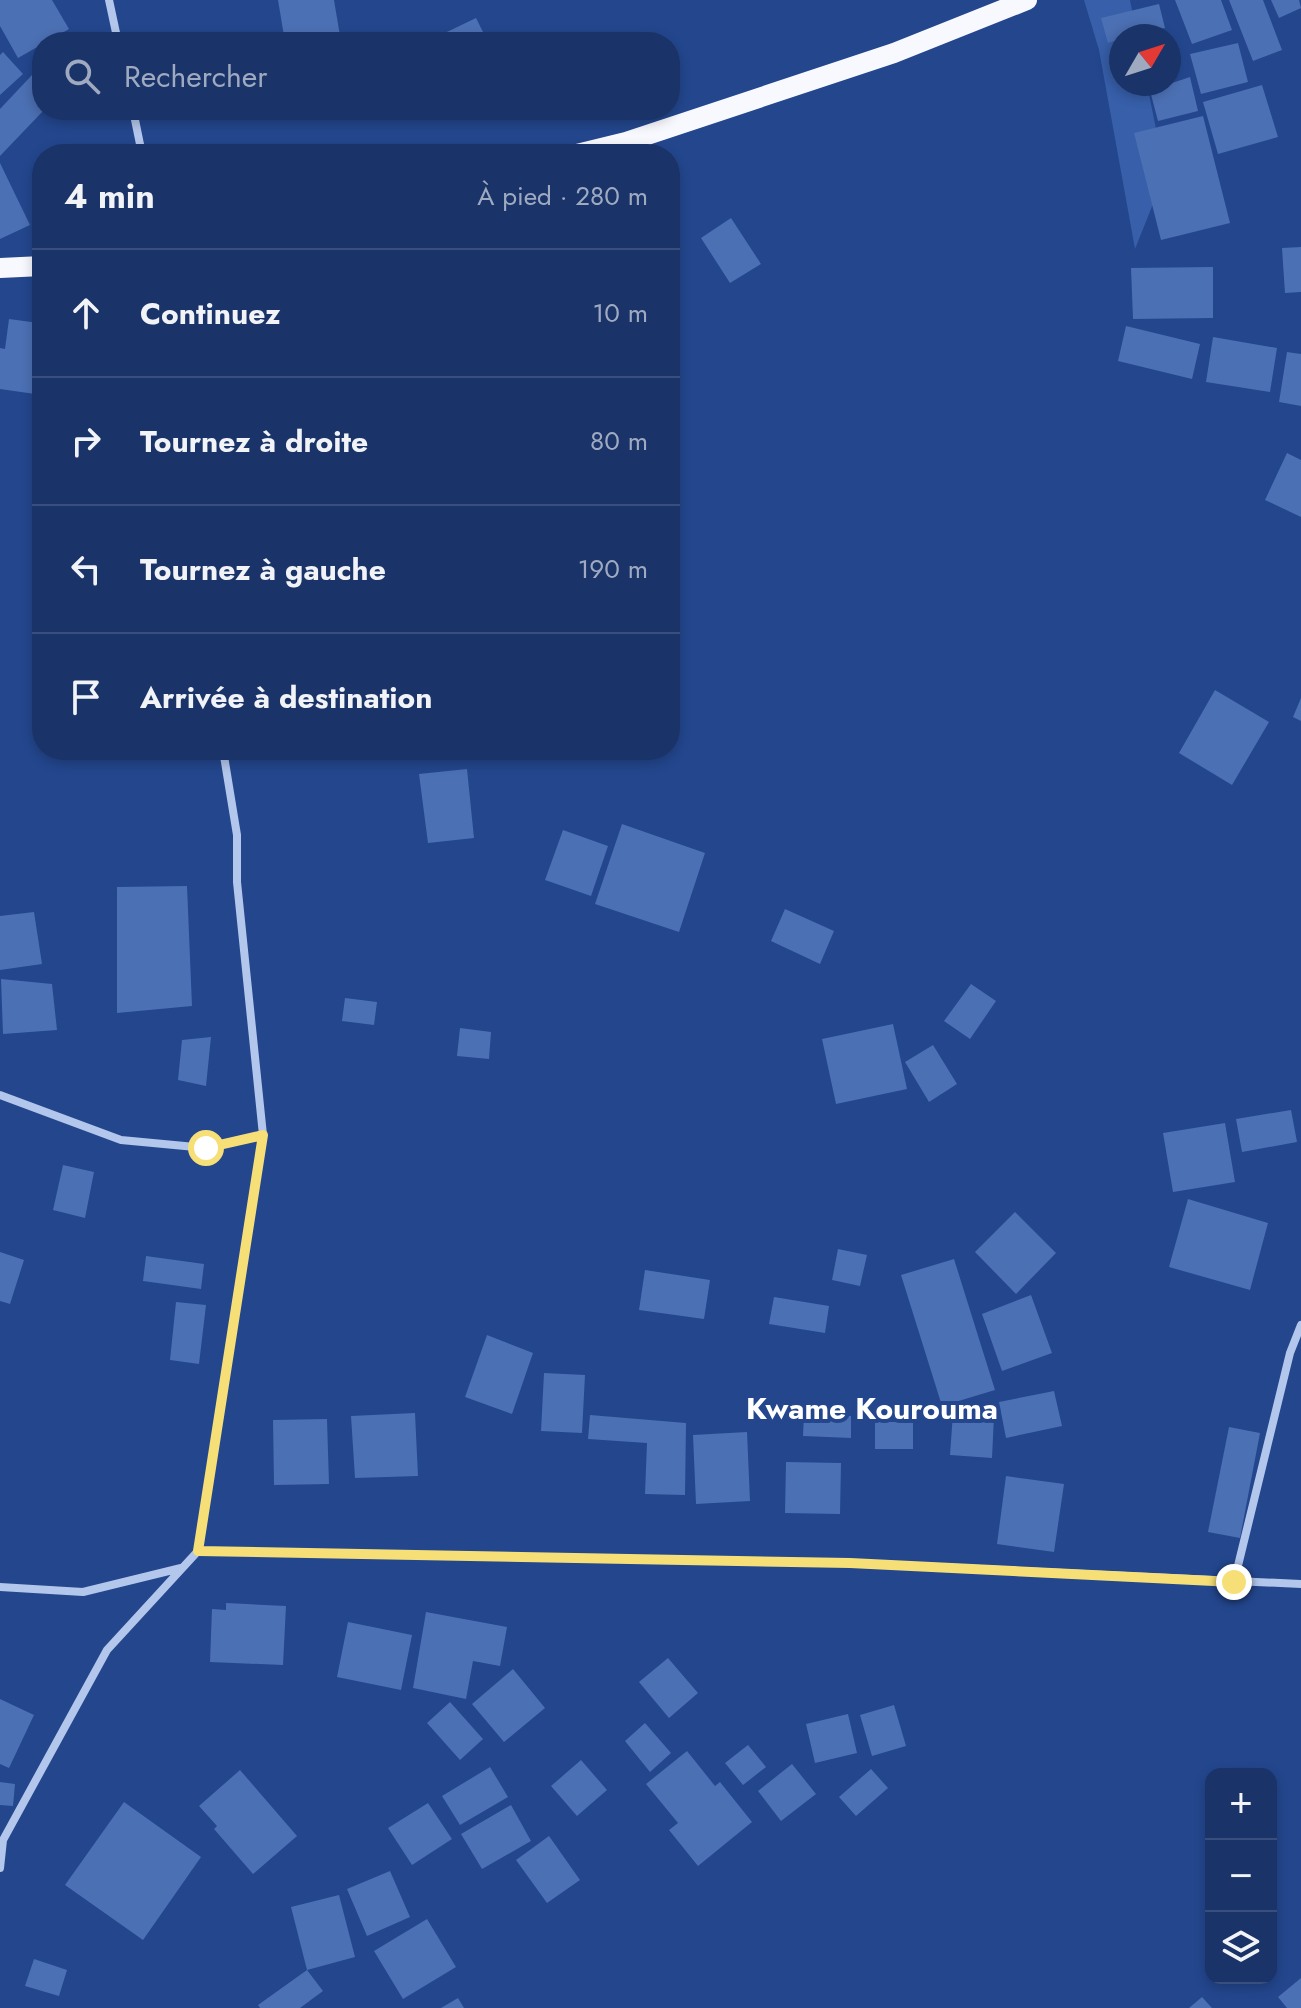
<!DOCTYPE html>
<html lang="fr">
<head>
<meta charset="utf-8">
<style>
  :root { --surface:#1a346a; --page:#233c70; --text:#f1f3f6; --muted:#9faac1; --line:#384f7e }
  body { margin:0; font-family:Jost,sans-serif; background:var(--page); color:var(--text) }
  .controls { position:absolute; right:24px; bottom:24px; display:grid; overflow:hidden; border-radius:16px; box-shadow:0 4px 12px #0003 }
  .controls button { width:72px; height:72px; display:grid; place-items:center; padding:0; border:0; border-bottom:2px solid var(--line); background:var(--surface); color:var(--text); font:40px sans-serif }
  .compass { position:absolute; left:1109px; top:24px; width:72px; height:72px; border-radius:50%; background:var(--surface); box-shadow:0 4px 12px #0003; rotate:51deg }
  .stop { position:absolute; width:24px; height:24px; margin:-18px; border:6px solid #f6df76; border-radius:50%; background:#fff }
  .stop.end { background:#f6df76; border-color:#fff; box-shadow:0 2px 8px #0008 }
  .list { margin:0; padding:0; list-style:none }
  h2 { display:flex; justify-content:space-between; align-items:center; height:104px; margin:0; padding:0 32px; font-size:34px }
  h2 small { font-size:26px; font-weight:400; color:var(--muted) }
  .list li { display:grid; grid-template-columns:52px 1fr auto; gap:24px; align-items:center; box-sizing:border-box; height:128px; padding:0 32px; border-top:2px solid var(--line) }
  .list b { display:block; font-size:30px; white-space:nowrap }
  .list em { font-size:26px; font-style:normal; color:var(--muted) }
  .icon { flex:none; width:44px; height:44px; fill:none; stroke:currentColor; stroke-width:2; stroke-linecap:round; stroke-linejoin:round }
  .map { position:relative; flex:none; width:1301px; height:2008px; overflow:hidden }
  .search { position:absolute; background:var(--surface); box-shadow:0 4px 12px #0003; left:32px; top:32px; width:648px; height:88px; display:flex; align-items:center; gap:20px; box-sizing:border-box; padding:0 28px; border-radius:32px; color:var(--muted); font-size:30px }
  .panel { position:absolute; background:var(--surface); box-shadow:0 4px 12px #0003; left:32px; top:144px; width:648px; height:616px; border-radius:32px }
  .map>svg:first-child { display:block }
</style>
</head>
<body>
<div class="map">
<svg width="1301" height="2008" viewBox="0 0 1301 2008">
  <rect width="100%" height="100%" fill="#23468d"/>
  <path fill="#375faa" d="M1084,0H1130L1137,36H1121V84H1147L1165,174L1135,249L1099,50Z"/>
  <path fill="#4c70b4" d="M0,0H52L69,29L18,58L0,26Z
    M278,0H334L341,42H285Z
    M1175,0H1221L1232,30L1192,44Z
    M1229,0H1263L1282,50L1253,61Z
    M1271,0H1299L1301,8L1279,18Z
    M1159,4L1165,28L1135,36H1121V39L1108,43L1101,18Z
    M476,18L488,42H426Z
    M1238,43L1248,82L1201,94L1190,54Z
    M3,52L23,74L0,95V55Z
    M32,75L42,85V110H44L0,156V109Z
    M1190,77L1198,111L1158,121L1149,87L1169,84Z
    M1262,85L1278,137L1218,154L1203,102Z
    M419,110H438L423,118Z
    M1203,116L1230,223L1161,240L1134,133Z
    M0,163L30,225L0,239Z
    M731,218L761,264L730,283L701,238Z
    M1301,247V292L1285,293L1282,248Z
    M1213,267V318L1133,319L1131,268Z
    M9,319L39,323L35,353L42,354V395L0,389V348L5,349Z
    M1126,326L1200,344L1192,379L1118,361Z
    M1213,337L1277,348L1270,392L1206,382Z
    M1287,352L1301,354V406L1279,402Z
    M1287,453L1301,460V517L1265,500Z
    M1215,690L1269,722L1232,785L1179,753Z
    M1301,698V721L1293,717Z
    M467,769L474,838L428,843L419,774Z
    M622,824L705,853L679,932L595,904Z
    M563,830L608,846L591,896L545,880Z
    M187,886L192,1006L117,1013V887Z
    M785,909L834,931L820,964L771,941Z
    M34,912L42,964L0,970V916Z
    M1,979L52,984L57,1030L3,1034Z
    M971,984L996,1001L970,1039L944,1021Z
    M345,998L377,1002L374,1025L342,1021Z
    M893,1024L907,1089L836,1104L822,1039Z
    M460,1028L491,1032L489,1059L457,1056Z
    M211,1037L206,1086L178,1080L182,1040Z
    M933,1045L957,1084L929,1102L905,1062Z
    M1291,1110L1297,1142L1242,1152L1236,1119Z
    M1225,1123L1235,1182L1173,1192L1163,1133Z
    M63,1165L94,1172L85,1218L53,1210Z
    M1188,1199L1268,1223L1250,1290L1169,1267Z
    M1015,1212L1056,1253L1016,1294L975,1252Z
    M838,1249L867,1255L860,1286L832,1280Z
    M0,1252L24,1260L10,1304L0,1301Z
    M146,1256L204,1264L201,1289L143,1281Z
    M954,1259L995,1390L942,1406L901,1275Z
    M645,1270L710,1280L704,1319L639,1310Z
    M1031,1295L1052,1353L1002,1371L982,1314Z
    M774,1297L829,1306L825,1333L769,1324Z
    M176,1302L206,1305L199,1364L170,1360Z
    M487,1335L533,1353L512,1414L465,1397Z
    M544,1373L585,1375L582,1433L541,1431Z
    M1054,1391L1062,1426L1006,1438L999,1402Z
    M415,1413L418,1476L355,1478L351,1416Z
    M953,1413L994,1416L992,1458L950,1455Z
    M804,1414L851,1416V1438L803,1436Z
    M590,1415L686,1423L685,1495L645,1494L647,1443L588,1439Z
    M327,1419L329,1484L274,1485L273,1420Z
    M875,1422H913V1449H875Z
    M1229,1427L1260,1433L1240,1538L1208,1532Z
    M747,1432L750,1501L696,1504L693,1435Z
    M786,1462L841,1463L840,1514L785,1513Z
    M1006,1476L1064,1484L1054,1552L997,1544Z
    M226,1603L286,1606L283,1665L210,1662L212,1609L226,1610Z
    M426,1612L507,1627L500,1666L473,1661L466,1699L413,1688Z
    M348,1622L412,1635L401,1690L337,1677Z
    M668,1658L698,1693L669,1718L639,1682Z
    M513,1669L545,1708L504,1742L472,1704Z
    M0,1699L34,1715L9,1768L0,1764Z
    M450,1702L483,1739L460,1760L427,1723Z
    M894,1705L906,1746L872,1756L860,1715Z
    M848,1714L857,1753L815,1763L806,1724Z
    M645,1723L671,1753L650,1772L625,1741Z
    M748,1745L766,1767L743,1785L725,1763Z
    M687,1751L715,1786L720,1782L752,1822L698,1866L669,1830L678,1823L646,1784Z
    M581,1760L607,1790L577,1816L551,1786Z
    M792,1764L816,1794L781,1821L758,1791Z
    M490,1767L508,1797L460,1825L442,1796Z
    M871,1769L888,1788L856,1816L839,1797Z
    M240,1770L297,1836L253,1874L214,1829L217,1826L199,1806Z
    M0,1782L15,1784L13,1806L0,1805Z
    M124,1802L201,1857L143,1940L65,1885Z
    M428,1803L452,1839L412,1865L388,1828Z
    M511,1805L531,1841L482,1869L461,1834Z
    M549,1836L580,1880L547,1903L516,1860Z
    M390,1871L410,1917L367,1936L347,1889Z
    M339,1895L355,1957L307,1970L291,1907Z
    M427,1919L456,1967L403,1999L374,1951Z
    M34,1959L67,1970L59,1996L25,1986Z
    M307,1970L323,1991L300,2008H260L258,2005Z
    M1301,1978V2008H1287L1278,1997Z
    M1202,1997L1212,2008H1189Z
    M458,1998L464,2008H441Z"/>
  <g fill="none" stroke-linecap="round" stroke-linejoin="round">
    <path stroke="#b3c6eb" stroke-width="8" d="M109,0L118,42
      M133,110L142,154
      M0,1095L121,1140L206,1148L263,1135
      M198,1551L850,1563L1301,1584
      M1234,1582L1290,1353L1301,1325
      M0,1587L83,1592L181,1568
      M0,1868L3,1840L107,1650L198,1551L263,1135L237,882V835L223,750"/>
    <path stroke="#f7f9fe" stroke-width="20" d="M577,154L626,142L894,53L1027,0
      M0,268L42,266"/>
  </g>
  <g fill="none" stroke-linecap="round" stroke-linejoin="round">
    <path stroke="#f6df76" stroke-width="10" d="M206,1148L263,1135L198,1551L850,1563L1234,1582"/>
  </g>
  <g text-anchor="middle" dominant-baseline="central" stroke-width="8" stroke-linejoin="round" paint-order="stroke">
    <g font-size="30" font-weight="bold" fill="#fff" stroke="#23468d">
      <text x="872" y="1408">Kwame Kourouma</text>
    </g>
  </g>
</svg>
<div class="controls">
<button>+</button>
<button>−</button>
<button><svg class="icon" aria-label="layers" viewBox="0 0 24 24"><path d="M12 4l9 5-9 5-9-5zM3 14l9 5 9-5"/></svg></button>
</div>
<svg class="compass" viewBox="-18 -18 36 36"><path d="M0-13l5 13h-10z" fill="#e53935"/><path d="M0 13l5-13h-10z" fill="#9faac1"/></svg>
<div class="stop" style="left:206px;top:1148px"></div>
<div class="stop end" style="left:1234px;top:1582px"></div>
<div class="search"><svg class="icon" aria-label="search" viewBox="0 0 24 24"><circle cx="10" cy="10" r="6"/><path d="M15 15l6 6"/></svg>Rechercher</div>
<section class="panel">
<h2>4 min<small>À pied · 280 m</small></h2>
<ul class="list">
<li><svg class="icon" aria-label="ahead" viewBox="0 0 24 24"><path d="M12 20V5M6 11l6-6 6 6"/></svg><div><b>Continuez</b></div><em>10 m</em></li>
<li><svg class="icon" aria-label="right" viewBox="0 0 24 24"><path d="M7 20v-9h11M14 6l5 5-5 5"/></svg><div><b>Tournez à droite</b></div><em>80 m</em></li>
<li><svg class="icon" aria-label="left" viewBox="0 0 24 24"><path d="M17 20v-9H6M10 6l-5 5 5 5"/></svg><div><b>Tournez à gauche</b></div><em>190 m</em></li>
<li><svg class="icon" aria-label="arrive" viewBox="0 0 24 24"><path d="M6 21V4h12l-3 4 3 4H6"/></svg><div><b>Arrivée à destination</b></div></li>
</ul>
</section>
</div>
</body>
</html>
